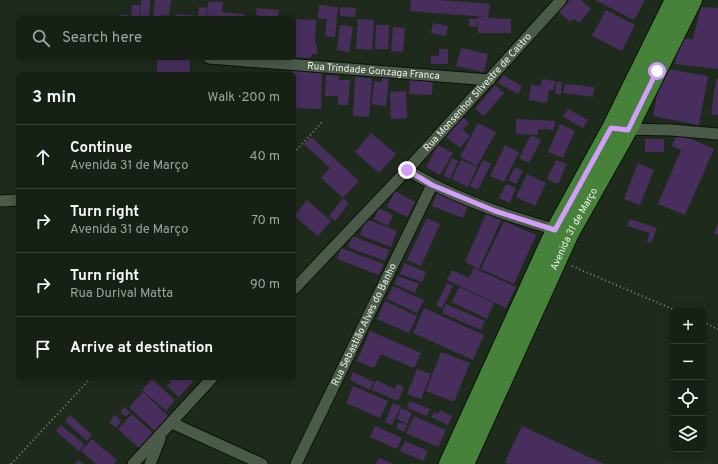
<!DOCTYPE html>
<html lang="en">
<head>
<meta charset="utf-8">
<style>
  :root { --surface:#162015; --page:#1f281e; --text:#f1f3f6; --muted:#9ea3a0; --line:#353e34 }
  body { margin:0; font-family:Overpass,sans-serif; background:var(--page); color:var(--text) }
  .controls { position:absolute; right:12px; bottom:12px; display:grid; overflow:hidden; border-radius:6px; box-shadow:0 2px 10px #0003 }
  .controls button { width:36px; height:36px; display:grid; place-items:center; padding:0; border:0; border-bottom:1px solid var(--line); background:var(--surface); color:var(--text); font:20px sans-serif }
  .stop { position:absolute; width:12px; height:12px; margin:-9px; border:3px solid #d29dfd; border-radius:50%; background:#fff }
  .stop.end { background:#d29dfd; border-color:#fff; box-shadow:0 1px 4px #0008 }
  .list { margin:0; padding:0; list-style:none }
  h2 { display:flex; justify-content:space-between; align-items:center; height:52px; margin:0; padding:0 16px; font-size:17px }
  h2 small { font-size:13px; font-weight:400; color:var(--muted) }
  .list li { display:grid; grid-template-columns:26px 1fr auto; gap:12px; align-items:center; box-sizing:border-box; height:64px; padding:0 16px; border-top:1px solid var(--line) }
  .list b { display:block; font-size:15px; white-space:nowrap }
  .list p { margin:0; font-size:13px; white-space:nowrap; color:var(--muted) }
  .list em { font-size:13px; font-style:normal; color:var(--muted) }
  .icon { flex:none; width:22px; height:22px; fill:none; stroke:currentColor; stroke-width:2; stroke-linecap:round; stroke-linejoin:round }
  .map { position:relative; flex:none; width:718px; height:464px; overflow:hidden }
  .search { position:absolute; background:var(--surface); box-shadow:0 2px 10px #0003; left:16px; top:16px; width:280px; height:44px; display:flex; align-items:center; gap:10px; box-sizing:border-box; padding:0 14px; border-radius:6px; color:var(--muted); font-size:15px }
  .panel { position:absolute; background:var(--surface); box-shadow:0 2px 10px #0003; left:16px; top:72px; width:280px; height:308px; border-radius:6px }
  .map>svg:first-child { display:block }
</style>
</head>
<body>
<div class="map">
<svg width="718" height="464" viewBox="0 0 718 464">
  <rect width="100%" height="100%" fill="#1e2b1c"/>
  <path fill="#482e5c" d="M141,0H150L149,18H140Z
    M155,0H171L169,16L162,15V18H153Z
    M411,0H439L490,4L488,18L511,19V33H478V17H487L410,11Z
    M570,0H581L591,9L579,23L574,19L570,22L559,12Z
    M595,0H645L634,20Z
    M208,2H223L222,12L245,14V18H207Z
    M132,5H140L139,18H131Z
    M319,5L338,7L335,37L325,36L327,19L318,18Z
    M199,7L207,8L206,18H198Z
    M340,7L356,8L355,17L340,16Z
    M701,7L718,8V69L675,64L680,39H693Z
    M257,8L279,10L278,18H261V16L256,15Z
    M606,10L635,25L622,51L592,36Z
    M176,14L194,15V18H176Z
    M120,15H129V18H120Z
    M295,19L316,20L315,43L317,44V54H312L311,58L294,57Z
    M358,19L374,20L372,50L356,49Z
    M469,19H478L477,27L469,26Z
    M433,23L448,26L446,36L431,33Z
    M340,25L353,27L349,52L337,50Z
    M376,25H389L388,49H375Z
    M393,27L405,28L403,52L391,51Z
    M461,48L488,54L484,72L456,66Z
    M439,49H448V64H431V56H439Z
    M157,58L190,59V74H163V72H157Z
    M662,68L708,76L699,125L653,116Z
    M290,70L322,71L321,109L294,108V74H290Z
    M124,72L137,73V74H124Z
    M326,75L339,76V80H350L348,105H338V96H325Z
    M503,75L522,86L518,94L498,83Z
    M355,77L372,78L369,117L353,116Z
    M382,77H389L386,106L372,104L374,81L382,82Z
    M410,77L433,79L432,95L409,94Z
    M542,79L555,81L553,91L549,90L547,103L529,100L531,85L541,86Z
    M716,79H718V115L711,114Z
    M556,82H562L561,94H555Z
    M565,84L594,87L593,97L563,93Z
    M495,85L504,93L484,116L475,109Z
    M406,91L407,118L391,119L390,92Z
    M568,109L588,120L583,128L563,117Z
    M463,117L469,123L463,130L470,136L460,148L446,137Z
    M516,119L555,121L554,130L538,129V135L516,134Z
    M478,123L496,132L477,166L460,157Z
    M560,124L575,131L563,158L548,152Z
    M371,133L396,154L379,173L355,152Z
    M677,133L714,149L685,215L658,204L681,150L672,146Z
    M531,135L541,140L529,163L519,158Z
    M311,137L359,181L343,198L321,178L330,168L304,144Z
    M645,139H664V152H645Z
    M438,145L453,153L440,175L426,167Z
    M505,145L519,152L504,182L490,176Z
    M452,158L458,161L450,179L443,176Z
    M461,160L477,167L468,187L452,179Z
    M483,160L491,164L478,190L470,186Z
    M556,160L567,164L558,184L547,179Z
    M638,163L654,170L640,205L624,199Z
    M515,167L523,171L516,184L508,180Z
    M527,174L546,183L535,206L516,197Z
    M506,184L516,188L510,203L499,198Z
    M395,191L415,202L407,217L387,207Z
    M437,193L468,206L463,218L432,206Z
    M343,198L349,203L335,221L329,216Z
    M307,200L331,221L318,236L294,216Z
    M379,208L393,215L388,226L374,219Z
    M486,214L501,220L479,269L465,262Z
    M427,218L440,224L421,266L407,260Z
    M366,219L397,231L391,247L360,235Z
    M630,219L657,228L651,243L647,242L650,233L627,226Z
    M504,221L536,235L514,284L481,269Z
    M718,223V235L714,233Z
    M352,236L389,250L385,261L348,247Z
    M341,248L384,264L379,275L337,259Z
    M404,263L426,272L422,282L400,274Z
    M474,268L516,287L506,308L447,280L452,270L469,278Z
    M398,276L419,284L415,293L394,284Z
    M447,283L453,286L442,308L436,305Z
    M393,286L424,300L417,313L387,299Z
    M459,287L494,303L487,319L452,302Z
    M385,301L417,316L409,333L377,319Z
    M446,304L485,321L481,330L442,313Z
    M424,308L484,335L473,360L413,333Z
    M370,331L421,353L414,368L381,354L374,368L357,361Z
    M441,352L470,363L454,402L426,391Z
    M417,369L431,374L421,399L407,394Z
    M353,372L374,382L370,390L350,380Z
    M166,378H192L194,380L179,397L167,386L171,382Z
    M152,379L175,400L166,411L142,390Z
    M376,380L395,389L397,384L404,387L398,401L372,390Z
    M353,386L388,401L380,418L346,403Z
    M143,392L169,417L155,431L129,407Z
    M410,401L430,409L427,416L407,408Z
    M393,403L401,406L392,425L385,422Z
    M124,407L130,412L126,417L120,412Z
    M401,408L412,413L407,424L397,419Z
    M440,410L452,416L448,425L431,417L434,412L438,414Z
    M132,414L153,433L139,448L118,429Z
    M70,415L92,435L87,441L65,421Z
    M115,415L121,421L116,428L109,422Z
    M414,416L446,430L438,447L406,433Z
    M399,422L407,425L404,432L396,428Z
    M61,425L85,445L79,451L56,431Z
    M375,426L402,438L397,449L370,437Z
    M522,426L604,464H508L505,462Z
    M92,439L117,460L114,464H96L81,451Z
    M405,441L428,451L423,461L400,451Z
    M379,458L393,464H376Z
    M79,460L83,464H75Z"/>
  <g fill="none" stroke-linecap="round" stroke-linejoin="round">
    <g stroke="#081306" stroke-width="13">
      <g id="street">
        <path id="s1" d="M209,58L490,80"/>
        <path d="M624,129L671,130L718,134"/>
        <path d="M407,170C454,198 508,217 561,231"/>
        <path d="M0,201L18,200"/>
        <path id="s2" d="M294,289L407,170L561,0"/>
        <path d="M172,423L262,464"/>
        <path d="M133,464L212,378"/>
        <path d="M150,464L160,439"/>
        <path id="s3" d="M296,464L432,185"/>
      </g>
    </g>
    <g stroke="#081306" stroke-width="20">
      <g id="primary">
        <path d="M448,464L555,230L611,128L674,0"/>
        <path id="s4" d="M465,464L570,233L628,130L693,0"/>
      </g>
    </g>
    <path stroke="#7e887c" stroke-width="2" stroke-dasharray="1 3" stroke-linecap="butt" d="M294,153L323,121
      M572,266L677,311
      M703,322L718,329
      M11,464L91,378"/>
    <use href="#street" stroke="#4c5a49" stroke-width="11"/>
    <use href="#primary" stroke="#47823a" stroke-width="18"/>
  </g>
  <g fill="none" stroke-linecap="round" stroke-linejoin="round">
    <path stroke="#d29dfd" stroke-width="5" d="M407,170L432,185L495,211L555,230L611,128L628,130L657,71"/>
  </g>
  <g text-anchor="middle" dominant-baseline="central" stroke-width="3" stroke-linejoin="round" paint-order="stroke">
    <g font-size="10" fill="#ebf3e9" stroke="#152112">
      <text stroke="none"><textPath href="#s1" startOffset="165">Rua Trindade Gonzaga Franca</textPath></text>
      <text stroke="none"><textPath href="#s2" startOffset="269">Rua Monsenhor Silvestre de Castro</textPath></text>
      <text stroke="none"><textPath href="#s4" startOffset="259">Avenida 31 de Março</textPath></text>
      <text stroke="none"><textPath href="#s3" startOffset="155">Rua Sebastião Alves do Banho</textPath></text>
    </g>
  </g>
</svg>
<div class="controls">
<button>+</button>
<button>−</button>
<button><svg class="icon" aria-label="locate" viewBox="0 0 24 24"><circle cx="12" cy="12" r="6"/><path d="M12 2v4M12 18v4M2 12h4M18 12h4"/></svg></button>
<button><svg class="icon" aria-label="layers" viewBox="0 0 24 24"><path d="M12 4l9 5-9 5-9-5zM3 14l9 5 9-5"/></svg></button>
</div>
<div class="stop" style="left:657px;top:71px"></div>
<div class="stop end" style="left:407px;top:170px"></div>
<div class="search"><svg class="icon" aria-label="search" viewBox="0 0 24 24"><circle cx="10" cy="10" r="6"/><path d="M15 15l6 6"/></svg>Search here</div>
<section class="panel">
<h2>3 min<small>Walk · 200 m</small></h2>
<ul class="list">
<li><svg class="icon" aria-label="ahead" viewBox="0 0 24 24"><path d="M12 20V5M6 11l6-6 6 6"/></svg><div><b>Continue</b><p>Avenida 31 de Março</p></div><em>40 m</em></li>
<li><svg class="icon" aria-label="right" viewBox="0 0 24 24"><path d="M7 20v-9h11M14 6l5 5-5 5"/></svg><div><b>Turn right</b><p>Avenida 31 de Março</p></div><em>70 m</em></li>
<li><svg class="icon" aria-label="right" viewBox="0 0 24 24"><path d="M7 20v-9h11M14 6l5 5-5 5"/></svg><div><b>Turn right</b><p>Rua Durival Matta</p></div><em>90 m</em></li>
<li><svg class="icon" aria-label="arrive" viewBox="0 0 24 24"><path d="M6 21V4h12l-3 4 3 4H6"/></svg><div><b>Arrive at destination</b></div></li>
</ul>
</section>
</div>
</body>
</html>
